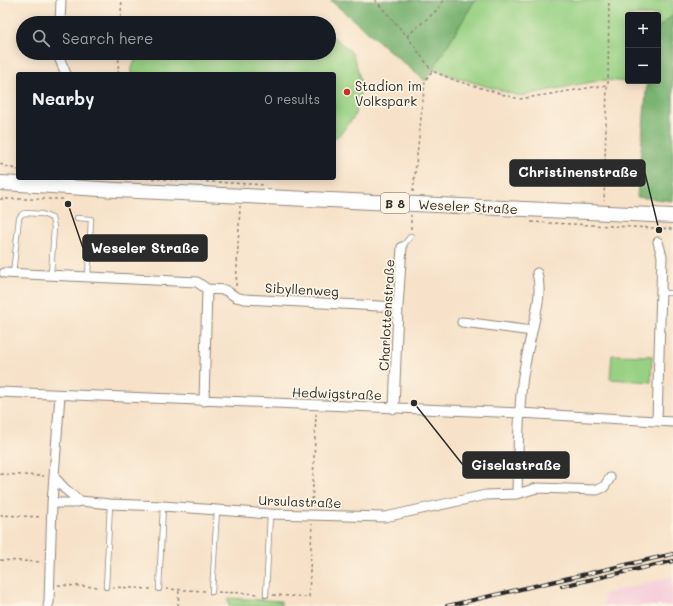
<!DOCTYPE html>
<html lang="en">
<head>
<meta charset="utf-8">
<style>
  :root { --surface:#171b24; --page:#242831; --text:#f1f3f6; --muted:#9ea1a6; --line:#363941 }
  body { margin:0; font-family:Mali,sans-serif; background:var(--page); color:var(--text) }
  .controls { position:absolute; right:12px; top:12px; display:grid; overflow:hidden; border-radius:4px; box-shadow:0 2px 10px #0003 }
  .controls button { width:36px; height:36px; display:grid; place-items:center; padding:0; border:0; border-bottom:1px solid var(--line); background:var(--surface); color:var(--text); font:20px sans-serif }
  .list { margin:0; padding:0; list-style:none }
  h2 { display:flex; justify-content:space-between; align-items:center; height:52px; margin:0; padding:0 16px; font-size:17px }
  h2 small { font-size:13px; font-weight:400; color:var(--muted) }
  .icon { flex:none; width:22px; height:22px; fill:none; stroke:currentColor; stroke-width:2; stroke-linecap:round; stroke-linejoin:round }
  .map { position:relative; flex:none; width:673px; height:606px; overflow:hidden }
  .search { position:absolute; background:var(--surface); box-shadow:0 2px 10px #0003; left:16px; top:16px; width:320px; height:44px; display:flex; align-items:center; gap:10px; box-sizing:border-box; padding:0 14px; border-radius:22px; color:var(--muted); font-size:15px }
  .panel { position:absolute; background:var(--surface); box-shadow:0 2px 10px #0003; left:16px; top:72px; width:320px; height:108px; border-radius:4px }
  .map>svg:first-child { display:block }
</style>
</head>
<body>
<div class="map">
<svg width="673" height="606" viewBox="0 0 673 606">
  <rect width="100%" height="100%" fill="#fcf5e5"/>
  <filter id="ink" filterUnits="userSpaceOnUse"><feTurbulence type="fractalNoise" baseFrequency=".025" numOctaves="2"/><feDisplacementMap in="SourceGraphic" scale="8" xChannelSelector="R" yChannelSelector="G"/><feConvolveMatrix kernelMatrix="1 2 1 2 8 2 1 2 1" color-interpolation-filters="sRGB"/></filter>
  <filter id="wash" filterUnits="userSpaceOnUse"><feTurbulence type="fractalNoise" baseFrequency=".012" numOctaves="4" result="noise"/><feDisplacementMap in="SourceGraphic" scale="16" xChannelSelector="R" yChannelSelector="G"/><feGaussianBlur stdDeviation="0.9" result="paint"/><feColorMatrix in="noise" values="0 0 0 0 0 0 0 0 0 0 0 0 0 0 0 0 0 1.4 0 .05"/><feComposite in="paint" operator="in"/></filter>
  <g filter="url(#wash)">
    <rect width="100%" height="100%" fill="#f7e2c9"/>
    <path fill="#f5cfdb" d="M673,576V606H604V594Z"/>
    <path fill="#99d184" stroke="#627e58" d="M475,0H673V15L658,28V15H628V81H647V83L602,80L520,96L458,78L433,69Z
      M329,34L331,35L343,45L352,53L357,67L361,84L359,100L354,117L341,133L334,139V74H132V68L138,53H329Z
      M612,355L652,356L651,382L610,379Z
      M228,598L281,601V606H229Z"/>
    <path fill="#7ab372" stroke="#526f4e" d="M330,0H475L433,69L425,81Z
      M673,15V201L637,197L647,81H658V28Z"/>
  </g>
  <g filter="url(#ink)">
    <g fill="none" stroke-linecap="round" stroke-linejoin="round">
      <g stroke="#91867a" stroke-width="6">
        <path id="lane" d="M77,218L91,219L88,277
          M402,247L411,236
          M13,274L19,218L22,214L25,213L42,214L52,218L54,227L51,275
          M661,293H673
          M106,587L110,504
          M159,589L163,506
          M212,592L217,510
          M266,595L270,514"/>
      </g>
      <g stroke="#91867a" stroke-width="11">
        <path id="street" d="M60,23L61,0
          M58,53V55L66,74
          M4,273L197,282L207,289L225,290L236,297L244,299L398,307
          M462,322L479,324L532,331
          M0,392L520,413L673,422
          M204,401L207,289
          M394,409L398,307L402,247
          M657,421L662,256L658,242
          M54,477L65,489L80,501
          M517,494C518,458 518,420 522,384C524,365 529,346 533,327C537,308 542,291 537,273
          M52,503H73L80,501L110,504L163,506L270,514L385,517L486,495L517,494L537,488L597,490L604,487L610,478
          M48,606L49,602L52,503L60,395"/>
      </g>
      <g stroke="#91867a" stroke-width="16">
        <path id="primary" d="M0,183L20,184L116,190L673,216"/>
      </g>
      <path stroke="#91867a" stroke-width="1.5" stroke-dasharray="3 3" stroke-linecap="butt" d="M375,0L407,36L432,71
        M120,23L122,0
        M407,36L437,10L444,0
        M118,74L119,53
        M608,84L609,0
        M0,164L18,170
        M146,178L266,185
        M413,192L425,81L432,71L457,81L519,99L607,85L604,201
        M0,199H66
        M531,222L673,229
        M411,229V215
        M236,286L240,206
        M0,474L44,476
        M312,506L316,414
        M0,515L42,517
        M0,560L42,562
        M58,585L100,587
        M112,587L152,589
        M166,589L206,591
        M218,592L260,594
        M273,595L309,597L312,524
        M178,606L179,590"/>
      <use href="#lane" stroke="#fff" stroke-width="4.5"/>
      <use href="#street" stroke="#fff" stroke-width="9"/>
      <use href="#primary" stroke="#fff" stroke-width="14"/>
      <g stroke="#2b2b2b" stroke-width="4">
        <path id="rail" d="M562,586L673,561
          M447,606L673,554"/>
      </g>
      <use href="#rail" stroke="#fcf5e5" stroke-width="2.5" stroke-dasharray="8" stroke-linecap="butt"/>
    </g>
  </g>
  <circle fill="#c8321e" stroke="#fcf5e5" stroke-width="1.5" cx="347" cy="92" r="4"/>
  <g text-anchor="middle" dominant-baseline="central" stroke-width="3.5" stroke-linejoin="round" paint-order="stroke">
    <rect fill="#fcf5e5" stroke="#6a6863" stroke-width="1" x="381" y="193" width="28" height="20" rx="3"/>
    <g font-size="12" font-weight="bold" fill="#2b2b2b">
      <text x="395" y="203">B 8</text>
    </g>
    <g font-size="13" fill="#2b2b2b" stroke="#fcf5e5" text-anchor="start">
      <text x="355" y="85">Stadion im<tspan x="355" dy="15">Volkspark</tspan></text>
    </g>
    <g font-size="13" fill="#2b2b2b" stroke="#fcf5e5">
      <text transform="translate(468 206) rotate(3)">Weseler Straße</text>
      <text transform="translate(302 289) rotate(3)">Sibyllenweg</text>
      <text transform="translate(386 315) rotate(-87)">Charlottenstraße</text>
      <text transform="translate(337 393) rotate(2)">Hedwigstraße</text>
      <text transform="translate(300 501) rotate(2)">Ursulastraße</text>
    </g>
  </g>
  <path fill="none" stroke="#2b2b2b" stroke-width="1.5" d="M659 230L645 173M68 204L83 248M414 403L463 465"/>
  <g fill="#2b2b2b" stroke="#fcf5e5" stroke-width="1.5">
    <circle cx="659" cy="230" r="4"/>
    <circle cx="68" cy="204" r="4"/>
    <circle cx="414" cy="403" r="4"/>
  </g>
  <g fill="#2b2b2b" stroke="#2b2b2b" stroke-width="1.5">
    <rect x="510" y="160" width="135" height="26" rx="4"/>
    <rect x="83" y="235" width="124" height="26" rx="4"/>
    <rect x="463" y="452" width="106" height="26" rx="4"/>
  </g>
  <g font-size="14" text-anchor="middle" font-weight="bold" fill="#fff">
    <text x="578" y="177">Christinenstraße</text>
    <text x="145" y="253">Weseler Straße</text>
    <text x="516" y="470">Giselastraße</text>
  </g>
</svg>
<div class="controls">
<button>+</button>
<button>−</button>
</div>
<div class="search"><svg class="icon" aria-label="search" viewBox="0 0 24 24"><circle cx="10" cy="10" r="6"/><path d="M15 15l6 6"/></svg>Search here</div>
<section class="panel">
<h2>Nearby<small>0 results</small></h2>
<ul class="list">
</ul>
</section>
</div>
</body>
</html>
